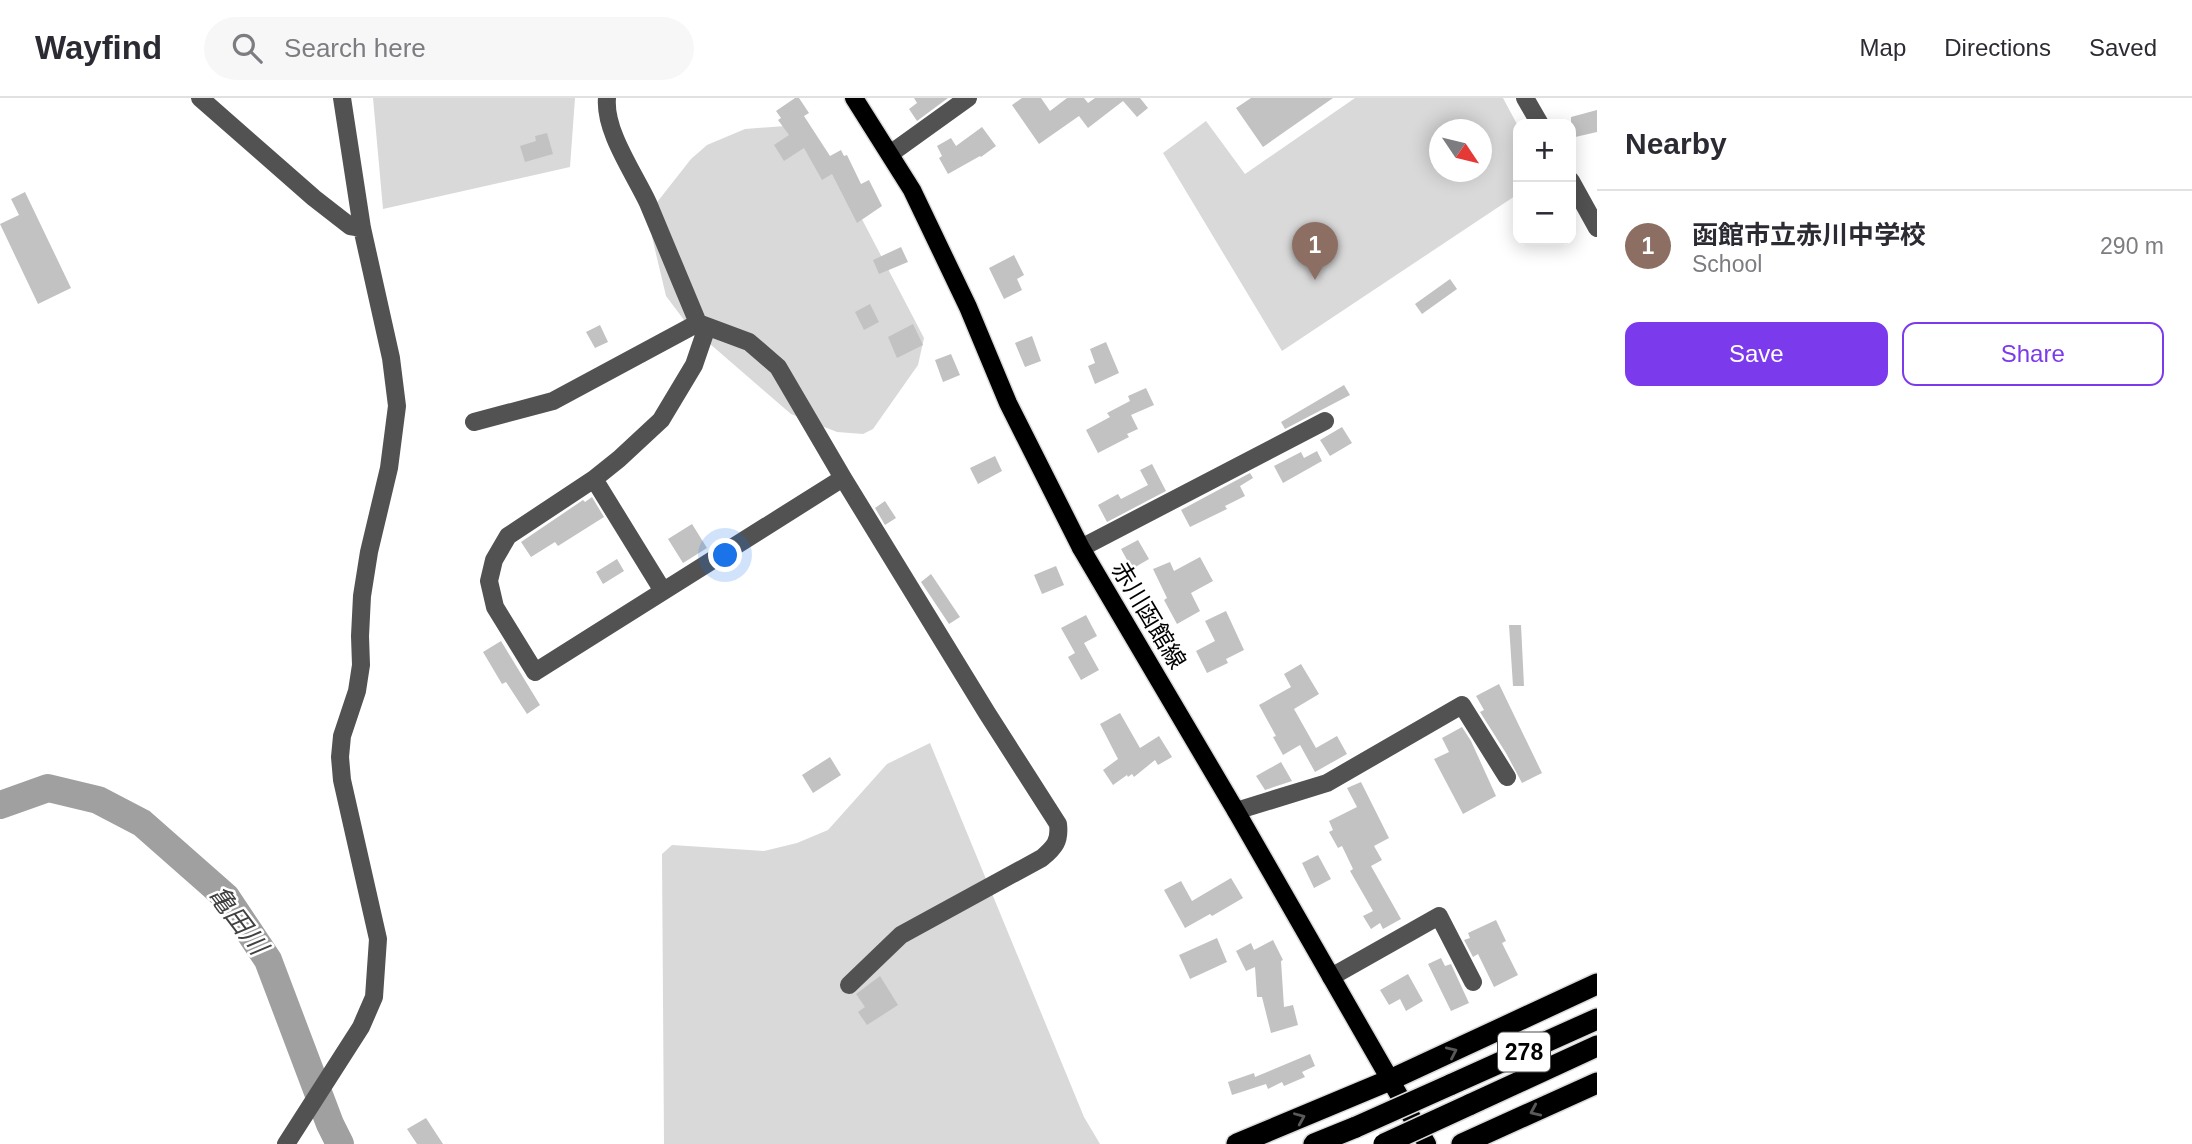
<!DOCTYPE html>
<html lang="en">
<head>
<meta charset="utf-8">
<style>
  :root { --surface:#fff; --page:#f7f7f7; --text:#2b2b33; --muted:#7c7c81; --line:#e1e1e2; --accent:#7c3aed }
  body { margin:0; font-family:Arial,"Noto Sans JP",sans-serif; background:var(--page); color:var(--text) }
  .controls { position:absolute; right:21px; top:21px; display:grid; overflow:hidden; border-radius:14px; box-shadow:0 4px 18px #0003 }
  .controls button { width:63px; height:63px; display:grid; place-items:center; padding:0; border:0; border-bottom:2px solid var(--line); background:var(--surface); color:var(--text); font:35px sans-serif }
  .compass { position:absolute; left:1429px; top:21px; width:63px; height:63px; border-radius:50%; background:var(--surface); box-shadow:0 4px 18px #0003; rotate:125deg }
  .you { position:absolute; left:726px; top:458px; width:24px; height:24px; margin:-18px; border:5px solid #fff; border-radius:50%; background:#1a73e8; box-shadow:0 0 0 10px #1a73e833 }
  .badge { display:grid; place-items:center; width:46px; height:46px; border-radius:50%; background:var(--accent); color:#fff; font-size:23px; font-weight:700 }
  .pin { position:absolute; translate:-50% -58px; filter:drop-shadow(0 2px 4px #0008) }
  .pin::after { content:''; position:absolute; top:37px; width:24px; height:21px; background:inherit; clip-path:polygon(0 0,100% 0,50% 100%) }
  .list { margin:0; padding:0; list-style:none }
  h2 { display:flex; justify-content:space-between; align-items:center; height:91px; margin:0; padding:0 28px; font-size:30px }
  h2 small { font-size:23px; font-weight:400; color:var(--muted) }
  .list li { display:grid; grid-template-columns:46px 1fr auto; gap:21px; align-items:center; box-sizing:border-box; height:112px; padding:0 28px; border-top:2px solid var(--line) }
  .list b { display:block; font-size:26px; white-space:nowrap }
  .list p { margin:0; font-size:23px; white-space:nowrap; color:var(--muted) }
  .list em { font-size:23px; font-style:normal; color:var(--muted) }
  .actions { display:flex; gap:14px; padding:21px 28px }
  .actions a { flex:1; padding:16px 0; border:2px solid var(--accent); border-radius:14px; text-align:center; font-size:24px; color:var(--accent) }
  .actions .main { background:var(--accent); color:#fff }
  .icon { flex:none; width:38px; height:38px; fill:none; stroke:currentColor; stroke-width:2; stroke-linecap:round; stroke-linejoin:round }
  .map { position:relative; flex:none; width:1597px; height:1046px; overflow:hidden }
  header { display:flex; align-items:center; gap:42px; box-sizing:border-box; height:98px; padding:0 35px; background:var(--surface); border-bottom:2px solid var(--line) }
  header strong { font-size:33px }
  nav { display:flex; gap:38px; margin-inline-start:auto; font-size:24px }
  .search { width:490px; height:63px; background:var(--page); display:flex; align-items:center; gap:18px; box-sizing:border-box; padding:0 24px; border-radius:38px; color:var(--muted); font-size:26px }
  main { display:flex }
  aside { flex:1; background:var(--surface) }
  .map>svg:first-child { display:block }
</style>
</head>
<body>
<header>
<strong>Wayfind</strong>
<div class="search"><svg class="icon" aria-label="search" viewBox="0 0 24 24"><circle cx="10" cy="10" r="6"/><path d="M15 15l6 6"/></svg>Search here</div>
<nav><a>Map</a><a>Directions</a><a>Saved</a></nav>
</header>
<main>
<div class="map">
<svg width="1597" height="1046" viewBox="0 0 1597 1046">
  <rect width="100%" height="100%" fill="#fff"/>
  <path fill="#d9d9d9" fill-rule="evenodd" d="M373,0H575L570,69L383,111Z
    M1355,0H1503L1518,28V96L1282,253L1163,55L1206,23L1245,76ZM1440,32H1482V74H1440Z
    M785,28L829,58L924,240L918,267L873,331L863,336L837,334L791,316L687,226L666,198L652,139L651,117L658,103L691,61L707,47L745,31Z
    M930,645L1084,1019L1100,1046H664L662,756L672,747L764,753L797,745L828,732L887,666Z"/>
  <g fill="none" stroke-linecap="round" stroke-linejoin="round">
    <path stroke="#a0a0a0" stroke-width="28" d="M0,707L48,690L98,702L142,725L226,799L268,862L330,1026L340,1046"/>
  </g>
  <path fill="#c2c2c2" d="M795,0H799L809,15L804,18L830,58L841,52L844,58L847,57L861,86L869,82L882,108L857,125L832,76L822,82L804,50L784,63L774,47L789,37L778,22L781,20L776,13Z
    M914,0H948L917,23L909,11L917,5Z
    M1022,0H1041L1050,13L1067,0H1084L1088,5L1095,0H1140L1148,10L1137,19L1123,3L1088,30L1079,18L1039,46L1012,7Z
    M1251,0H1333L1263,49L1236,10Z
    M1597,12V34L1571,40V19Z
    M982,29L996,48L981,59L980,58L948,76L939,60L942,58L937,48L951,40L956,48Z
    M547,35L553,56L525,64L520,48L536,43L535,38Z
    M25,94L71,190L38,206L0,126L19,117L11,101Z
    M901,149L908,164L879,176L873,162Z
    M1014,157L1024,177L1017,181L1022,192L1004,201L989,170Z
    M1450,181L1457,191L1422,216L1415,206Z
    M870,206L879,224L864,232L855,214Z
    M913,226L923,247L897,260L888,239Z
    M600,227L608,244L595,250L586,234Z
    M1032,238L1041,263L1025,269L1015,245Z
    M1106,244L1119,275L1095,286L1088,268L1095,265L1090,251Z
    M951,256L960,277L943,284L935,262Z
    M1344,287L1350,297L1285,331L1281,324Z
    M1146,290L1154,307L1131,317L1138,331L1127,336L1129,339L1098,355L1086,332L1110,319L1107,315L1130,303L1128,298Z
    M1342,329L1352,345L1330,358L1320,342Z
    M1317,353L1322,363L1283,385L1274,368L1301,354L1304,360Z
    M995,358L1002,373L978,386L970,370Z
    M1152,366L1166,393L1107,424L1098,407L1118,396L1121,401L1148,387L1140,372Z
    M1250,375L1253,380L1240,388L1245,398L1225,408L1227,411L1190,429L1181,412Z
    M592,399L604,419L558,448L555,444L531,459L521,444L583,402L585,404Z
    M885,403L896,420L885,427L875,410Z
    M692,426L707,450L683,465L668,441Z
    M1138,442L1149,461L1132,471L1121,451Z
    M1200,459L1213,483L1191,495L1200,513L1177,526L1164,502L1167,500L1153,471L1170,464L1174,473Z
    M617,461L624,473L603,486L596,474Z
    M1056,468L1064,487L1042,496L1034,477Z
    M931,476L960,519L949,526L921,484Z
    M1226,513L1244,552L1226,561L1228,565L1207,575L1196,553L1215,543L1205,523Z
    M1086,517L1097,538L1084,545L1099,572L1081,582L1068,559L1075,555L1061,530Z
    M1509,527H1521L1524,588H1513Z
    M501,543L540,607L527,616L506,584L502,586L483,554Z
    M1301,566L1319,596L1294,611L1316,650L1337,638L1347,656L1315,674L1300,647L1283,657L1273,639L1276,638L1259,607L1291,589L1284,576Z
    M1499,586L1542,675L1522,685L1506,655L1480,614L1484,612L1476,598Z
    M1120,615L1140,650L1159,638L1172,659L1158,667L1155,662L1134,679L1132,676L1128,679L1127,677L1113,687L1103,672L1118,661L1100,626Z
    M1462,629L1471,643L1496,698L1463,716L1434,661L1449,654L1442,640Z
    M830,659L841,677L813,695L802,677Z
    M1281,664L1292,683L1265,692L1256,678Z
    M1361,684L1389,740L1374,748L1382,762L1371,768L1401,821L1383,831L1380,825L1371,831L1363,818L1373,813L1350,773L1353,771L1342,748L1338,750L1329,734L1333,732L1329,723L1357,709L1347,690Z
    M1318,757L1331,781L1314,790L1302,765Z
    M1231,780L1243,800L1212,818L1210,816L1185,830L1164,792L1181,783L1192,803Z
    M1496,822L1506,843L1502,845L1518,877L1494,889L1478,856L1473,859L1464,842L1470,840L1468,835Z
    M1217,840L1227,864L1190,881L1179,857Z
    M1273,842L1283,862L1281,863L1284,909L1293,907L1298,927L1271,935L1262,899H1257L1255,869L1246,873L1236,853L1251,845L1254,852Z
    M1441,860L1445,868L1451,866L1469,905L1451,913L1428,866Z
    M1408,876L1423,903L1406,913L1400,901L1389,907L1380,892Z
    M880,878L898,907L867,927L858,914L865,909L856,896Z
    M1310,956L1315,968L1302,974L1305,979L1284,988L1282,984L1268,991L1266,986L1232,997L1228,984L1254,975L1255,979Z
    M426,1020L443,1046H417L407,1031Z"/>
  <g fill="none" stroke-linecap="round" stroke-linejoin="round">
    <g stroke="#dbdbdb" stroke-width="21">
      <path id="major" d="M854,0L912,92L968,209L1008,305L1081,450L1236,713L1427,1046"/>
    </g>
    <g stroke="#dbdbdb" stroke-width="24">
      <path id="highway" d="M1450,987L1597,921
        M1469,1007L1597,948
        M1237,1046L1390,982L1597,886
        M1314,1046L1356,1029
        M1462,1046L1597,985"/>
    </g>
    <path stroke="#525252" stroke-width="18" d="M200,0L314,100L350,128L362,130
      M1525,0L1540,26
      M890,56L968,0
      M1571,83L1597,130
      M698,225L749,244L778,269L843,380L987,615L1058,726C1060,743 1055,749 1042,760L901,837L849,887
      M707,229L694,267L661,322L619,361L594,381L508,438L494,462L489,483L495,509L535,574L843,380
      M474,324L553,303L698,225C681,185 665,145 648,105C634,75 604,33 607,0
      M594,381L663,493
      M1081,450L1325,323
      M1236,713L1327,685L1462,607L1507,679
      M1331,879L1439,818L1473,884
      M286,1046L361,929L374,899L378,841L342,682L340,659L342,638L357,593L361,567L360,538L362,498L369,454L389,370L397,308L391,260L362,130L342,0"/>
    <use href="#major" stroke="#000" stroke-width="18"/>
    <use href="#highway" stroke="#000" stroke-width="21"/>
    <g stroke="#dbdbdb" stroke-width="24" stroke-linecap="butt">
      <path id="highway-bridge" d="M1356,1029L1450,987
        M1384,1046L1469,1007"/>
    </g>
    <use href="#highway-bridge" stroke="#000" stroke-width="21"/>
  </g>
  <defs><path id="oneway-chevron" d="M-2-3.5L2.5 0L-2 3.5" fill="none" stroke-width="1.6" stroke-linecap="round" stroke-linejoin="round" transform="scale(1.75)"/></defs>
  <g stroke="#595959">
    <use href="#oneway-chevron" transform="translate(1452 954) rotate(-25)"/>
    <use href="#oneway-chevron" transform="translate(1535 1013) rotate(156)"/>
    <use href="#oneway-chevron" transform="translate(1300 1020) rotate(-23)"/>
  </g>
  <g text-anchor="middle" dominant-baseline="central" stroke-width="5" stroke-linejoin="round" paint-order="stroke">
    <rect fill="#fff" stroke="#4c4c4c" stroke-width="2" x="1498" y="934.5" width="52" height="39" rx="5"/>
    <g font-size="23" font-weight="bold" fill="#000">
      <text x="1524" y="954">278</text>
    </g>
    <g font-size="24" fill="#000" stroke="#fff">
      <text transform="translate(1149 517) rotate(59)">赤川函館線</text>
    </g>
    <g font-size="26" font-style="italic" fill="#414141" stroke="#fff">
      <text transform="translate(238 822) rotate(53)">亀田川</text>
    </g>
  </g>
</svg>
<div class="controls">
<button>+</button>
<button>−</button>
</div>
<svg class="compass" viewBox="-18 -18 36 36"><path d="M0-13l5 13h-10z" fill="#e53935"/><path d="M0 13l5-13h-10z" fill="#7c7c81"/></svg>
<div class="you"></div>
<div class="pin badge" style="left:1315px;top:182px;background:#8d6e63">1</div>
</div>
<aside>
<h2>Nearby<small></small></h2>
<ul class="list">
<li><span class="badge" style="background:#8d6e63">1</span><div><b>函館市立赤川中学校</b><p>School</p></div><em>290 m</em></li>
</ul>
<div class="actions"><a class="main">Save</a><a>Share</a></div>
</aside>
</main>
</body>
</html>
